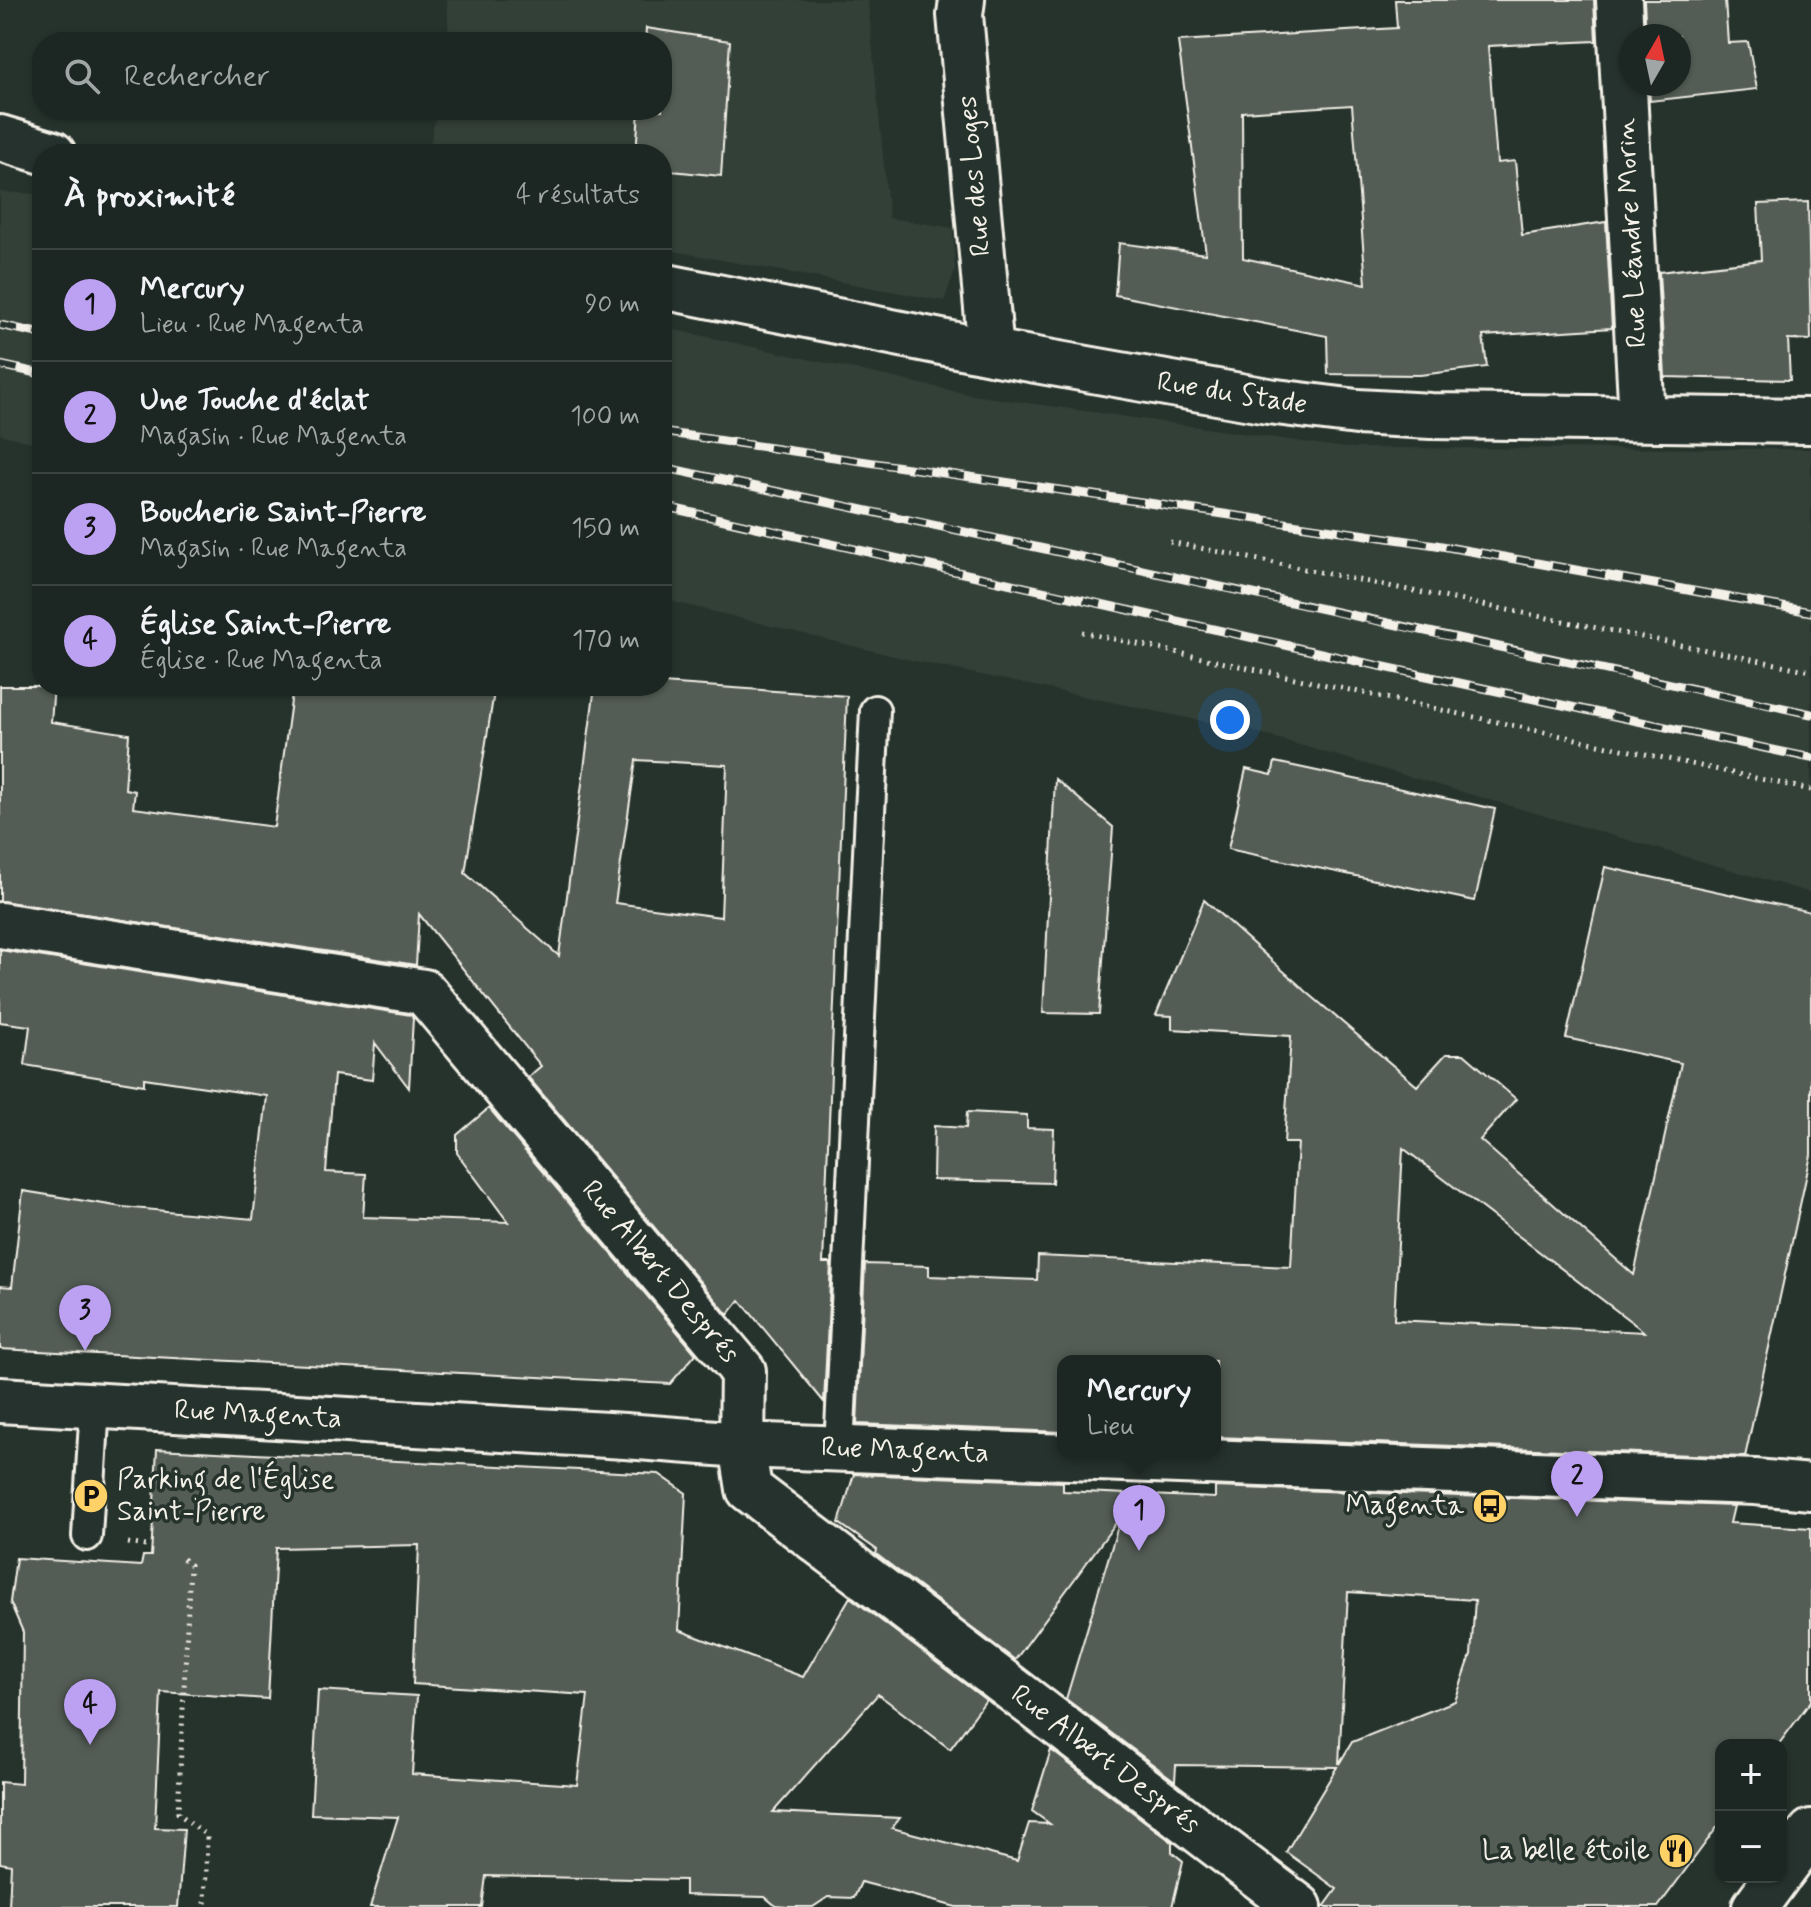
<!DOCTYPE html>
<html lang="fr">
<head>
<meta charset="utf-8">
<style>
  :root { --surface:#1c2622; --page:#29322f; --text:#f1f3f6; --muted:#a0a5a5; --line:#3a4340; --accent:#bca0f2 }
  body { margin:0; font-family:Mynerve,sans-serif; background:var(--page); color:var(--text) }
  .controls { position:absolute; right:24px; bottom:24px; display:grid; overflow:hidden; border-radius:16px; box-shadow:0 2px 6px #0004 }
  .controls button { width:72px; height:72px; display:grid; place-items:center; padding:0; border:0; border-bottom:2px solid var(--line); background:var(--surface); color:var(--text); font:40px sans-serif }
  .compass { position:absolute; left:1619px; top:24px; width:72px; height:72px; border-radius:50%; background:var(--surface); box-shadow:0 2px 6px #0004; rotate:9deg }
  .you { position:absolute; left:1230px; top:720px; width:28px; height:28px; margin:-20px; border:6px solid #fff; border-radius:50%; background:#1a73e8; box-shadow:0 0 0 12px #1a73e833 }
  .badge { display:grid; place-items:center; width:52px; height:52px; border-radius:50%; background:var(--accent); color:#111; font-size:26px; font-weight:700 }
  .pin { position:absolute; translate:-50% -66px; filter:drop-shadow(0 2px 4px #0008) }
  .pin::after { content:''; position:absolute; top:42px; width:28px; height:24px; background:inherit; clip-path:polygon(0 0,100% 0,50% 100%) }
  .popup { position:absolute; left:1057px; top:1355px; width:164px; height:104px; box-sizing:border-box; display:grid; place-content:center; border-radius:16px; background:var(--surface); filter:drop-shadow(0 2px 6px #0005); font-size:26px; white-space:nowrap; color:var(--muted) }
  .popup b { font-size:30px; color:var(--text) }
  .popup::after { content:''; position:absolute; left:50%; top:100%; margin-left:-16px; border:16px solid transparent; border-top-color:var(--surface) }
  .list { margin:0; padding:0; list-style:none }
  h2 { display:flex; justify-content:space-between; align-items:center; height:104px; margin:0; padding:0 32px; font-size:34px }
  h2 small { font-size:26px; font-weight:400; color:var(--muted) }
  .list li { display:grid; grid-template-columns:52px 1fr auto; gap:24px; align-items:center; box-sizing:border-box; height:112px; padding:0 32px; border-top:2px solid var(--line) }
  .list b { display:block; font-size:30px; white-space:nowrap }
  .list p { margin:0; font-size:26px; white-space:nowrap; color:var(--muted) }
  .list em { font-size:26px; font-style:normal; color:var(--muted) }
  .icon { flex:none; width:44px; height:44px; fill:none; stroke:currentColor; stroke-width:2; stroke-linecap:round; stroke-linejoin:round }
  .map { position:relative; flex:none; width:1811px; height:1907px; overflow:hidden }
  .search { position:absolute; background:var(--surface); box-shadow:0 2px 6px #0004; left:32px; top:32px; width:640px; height:88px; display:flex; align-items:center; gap:20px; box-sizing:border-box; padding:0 28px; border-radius:32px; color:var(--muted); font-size:30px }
  .panel { position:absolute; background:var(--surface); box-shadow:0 2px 6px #0004; left:32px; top:144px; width:640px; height:552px; border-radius:32px }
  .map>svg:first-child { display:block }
</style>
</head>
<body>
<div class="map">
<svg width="1811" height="1907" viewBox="0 0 1811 1907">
  <rect width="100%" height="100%" fill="#26332d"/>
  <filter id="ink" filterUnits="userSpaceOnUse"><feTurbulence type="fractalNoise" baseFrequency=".0125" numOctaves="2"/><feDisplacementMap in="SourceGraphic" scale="16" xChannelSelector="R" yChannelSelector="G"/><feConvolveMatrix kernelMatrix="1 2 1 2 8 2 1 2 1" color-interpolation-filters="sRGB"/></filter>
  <g filter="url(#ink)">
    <path fill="#333f39" d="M447,0H868L889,218L953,228L955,271L944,301L662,249V154H428L437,110H662V42H449Z
      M0,192L42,194V445L0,434Z
      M662,327L972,395L1346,448L1811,449V893L1255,732L910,660L662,599Z"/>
    <path fill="#525c55" stroke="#f4f1e8" stroke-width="2" fill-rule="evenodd" d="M1395,0H1594L1596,41L1488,46L1497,163L1515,161L1522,235L1606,222L1612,328L1483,336L1487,367L1420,375L1328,374L1327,336L1115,295L1119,243L1206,254L1178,41L1397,28ZM1352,105L1366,284L1243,258L1242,112Z
      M1644,0H1725L1728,43L1748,42L1757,89L1650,101L1649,84H1679V36H1646Z
      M646,28L730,41L721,176L662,170V154H636L639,110H662V42H645Z
      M1808,202L1811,340L1788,339L1790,380L1665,377L1659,272L1761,260L1758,204Z
      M662,683L847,696L823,1263H831L824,1402L740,1300L728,1315L528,1077L541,1066L419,914L416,965L0,901V686H54L51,722L129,734L125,789L135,791L133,808L274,827L293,686H495L465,873L559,956L595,686H662ZM636,760L727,765L721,917L615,903Z
      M1275,762L1495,809L1475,901L1228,849L1246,769L1272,775Z
      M1055,779L1113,827L1099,1014L1043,1013Z
      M1605,867L1811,912V1155L1745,1457L1215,1437V1361H1063V1432L857,1424L865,1264L929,1266V1276L1037,1280L1038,1256L1291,1267L1298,1143H1284L1291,1036L1172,1029V1016L1156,1015L1204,900L1308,993L1417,1086L1446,1054H1464L1516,1099L1480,1140L1634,1275L1681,1063L1566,1038ZM1403,1148L1642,1330L1644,1332L1394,1320Z
      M0,950L411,1015L413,1018L409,1088L375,1043L372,1080L334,1075L326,1172L366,1174L363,1217L508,1222L457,1153V1135L489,1108L696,1354L670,1384L0,1349V1286L12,1287L23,1191L122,1207L253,1219L267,1096L144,1078V1085L25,1065L30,1026L0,1022Z
      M967,1112L1027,1115V1128L1054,1129L1052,1183L933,1180L934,1126L966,1128Z
      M157,1449L659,1474L686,1493L679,1630L803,1677L850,1597L986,1700L950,1749L878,1694L773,1812L900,1818L892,1828L1017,1861L1029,1823L1050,1824L1032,1811L1051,1750L1172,1842V1852L1183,1861L1172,1907H956L861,1882L854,1898L828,1897L813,1907H787L776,1906L765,1897L685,1895V1880L486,1876L482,1907H370L398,1817L311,1814L318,1690L417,1696L412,1774L577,1785L588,1695L413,1684L419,1545L276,1548L268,1699L161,1692L155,1828L184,1829L178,1907H9L11,1865L0,1863V1782L21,1784L23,1632L10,1602L16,1558L141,1566L143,1556H151Z
      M854,1474L1063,1482V1491L1215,1498V1487L1734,1506L1730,1523L1811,1528V1701L1778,1745H1721V1822L1658,1907H1324L1337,1889L1286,1852L1337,1767L1176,1765L1175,1781L1066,1699L1121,1516L1015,1660L876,1554L877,1550L839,1523ZM1348,1592L1475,1600L1471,1655L1455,1701L1352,1742L1339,1764Z"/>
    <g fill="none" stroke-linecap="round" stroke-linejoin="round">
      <g stroke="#f4f1e8" stroke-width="34">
        <path id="lane" d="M839,1449L875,710
          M87,1536L95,1405"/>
      </g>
      <g stroke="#f4f1e8" stroke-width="50">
        <path id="street" d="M962,0L960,15L991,352
          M1619,0L1642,418
          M0,138L53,154
          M662,286L991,352L1268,401L1357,412L1431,416L1811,421
          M0,925L424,992L743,1371L742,1445L749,1489L1299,1907"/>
      </g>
      <g stroke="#f4f1e8" stroke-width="50">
        <path id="secondary" d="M0,1400L625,1436L742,1445L1755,1482L1811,1487
          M1781,1872L1811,1832
          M1755,1907L1777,1877"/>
      </g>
      <path stroke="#f4f1e8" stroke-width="5" stroke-dasharray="2 6" stroke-linecap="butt" d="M1170,542L1811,671
        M1082,632L1811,790
        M128,1543L151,1547
        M183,1559L190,1565L178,1813L207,1836L205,1907"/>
      <use href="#lane" stroke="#26332d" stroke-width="28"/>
      <use href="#street" stroke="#26332d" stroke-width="44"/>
      <use href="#secondary" stroke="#26332d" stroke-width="44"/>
      <g stroke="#f4f1e8" stroke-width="9">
        <path id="rail" d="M0,325L42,334
          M0,365L42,374
          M662,432L1436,545L1811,612
          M662,467C1045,548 1427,633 1811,714
          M662,506L1361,662L1811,758"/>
      </g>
      <use href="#rail" stroke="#26332d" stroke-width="6" stroke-dasharray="18" stroke-linecap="butt"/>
    </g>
  </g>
  <defs>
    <g id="parking-disc" transform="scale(1.8)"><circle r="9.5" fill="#ffd166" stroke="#26332d"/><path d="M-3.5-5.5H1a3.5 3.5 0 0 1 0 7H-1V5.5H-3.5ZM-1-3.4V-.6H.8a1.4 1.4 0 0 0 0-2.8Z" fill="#111"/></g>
    <g id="bus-disc" transform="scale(1.8)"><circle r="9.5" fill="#ffd166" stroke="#26332d"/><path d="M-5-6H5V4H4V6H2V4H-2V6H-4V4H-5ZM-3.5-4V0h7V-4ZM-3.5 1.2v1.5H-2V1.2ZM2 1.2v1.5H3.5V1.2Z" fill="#111"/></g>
    <g id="restaurant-disc" transform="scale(1.8)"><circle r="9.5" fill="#ffd166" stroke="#26332d"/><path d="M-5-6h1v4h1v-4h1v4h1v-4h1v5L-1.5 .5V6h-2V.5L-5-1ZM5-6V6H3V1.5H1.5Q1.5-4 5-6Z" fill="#111"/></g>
  </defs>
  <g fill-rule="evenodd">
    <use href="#parking-disc" x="91" y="1496"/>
    <use href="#bus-disc" x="1490" y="1506"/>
    <use href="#restaurant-disc" x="1676" y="1851"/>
  </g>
  <g text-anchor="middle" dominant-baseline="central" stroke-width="7" stroke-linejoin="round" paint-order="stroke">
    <g font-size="28" fill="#f4f1e8" stroke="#26332d">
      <text transform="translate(975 176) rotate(-95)">Rue des Loges</text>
      <text transform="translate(1632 233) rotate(-93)">Rue Léandre Morin</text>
      <text transform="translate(1232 394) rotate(9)">Rue du Stade</text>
      <text transform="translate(660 1272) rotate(50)">Rue Albert Després</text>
      <text transform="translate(258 1415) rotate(3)">Rue Magenta</text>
      <text transform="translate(905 1451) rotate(2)">Rue Magenta</text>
      <text transform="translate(1105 1760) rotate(37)">Rue Albert Després</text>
    </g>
    <g font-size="28" fill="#f4f1e8" stroke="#26332d" text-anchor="end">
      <text x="117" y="1480" text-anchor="start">Parking de l'Église<tspan x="117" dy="32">Saint-Pierre</tspan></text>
      <text x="1464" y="1506">Magenta</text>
      <text x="1650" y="1851">La belle étoile</text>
    </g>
  </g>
</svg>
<div class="controls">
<button>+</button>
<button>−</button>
</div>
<svg class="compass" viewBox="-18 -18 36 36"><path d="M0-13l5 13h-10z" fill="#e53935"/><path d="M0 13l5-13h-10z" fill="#a0a5a5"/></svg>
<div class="you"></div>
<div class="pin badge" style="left:1139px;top:1551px">1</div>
<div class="popup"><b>Mercury</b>Lieu</div>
<div class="pin badge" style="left:1577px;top:1517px">2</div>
<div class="pin badge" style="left:85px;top:1351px">3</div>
<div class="pin badge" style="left:90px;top:1745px">4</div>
<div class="search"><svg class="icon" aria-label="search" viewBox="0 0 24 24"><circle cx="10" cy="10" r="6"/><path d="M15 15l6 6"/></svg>Rechercher</div>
<section class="panel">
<h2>À proximité<small>4 résultats</small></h2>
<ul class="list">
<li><span class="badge">1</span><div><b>Mercury</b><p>Lieu · Rue Magenta</p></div><em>90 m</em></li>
<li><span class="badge">2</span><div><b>Une Touche d'éclat</b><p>Magasin · Rue Magenta</p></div><em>100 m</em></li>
<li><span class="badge">3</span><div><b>Boucherie Saint-Pierre</b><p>Magasin · Rue Magenta</p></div><em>150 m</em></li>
<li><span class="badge">4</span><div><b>Église Saint-Pierre</b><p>Église · Rue Magenta</p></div><em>170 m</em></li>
</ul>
</section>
</div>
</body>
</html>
